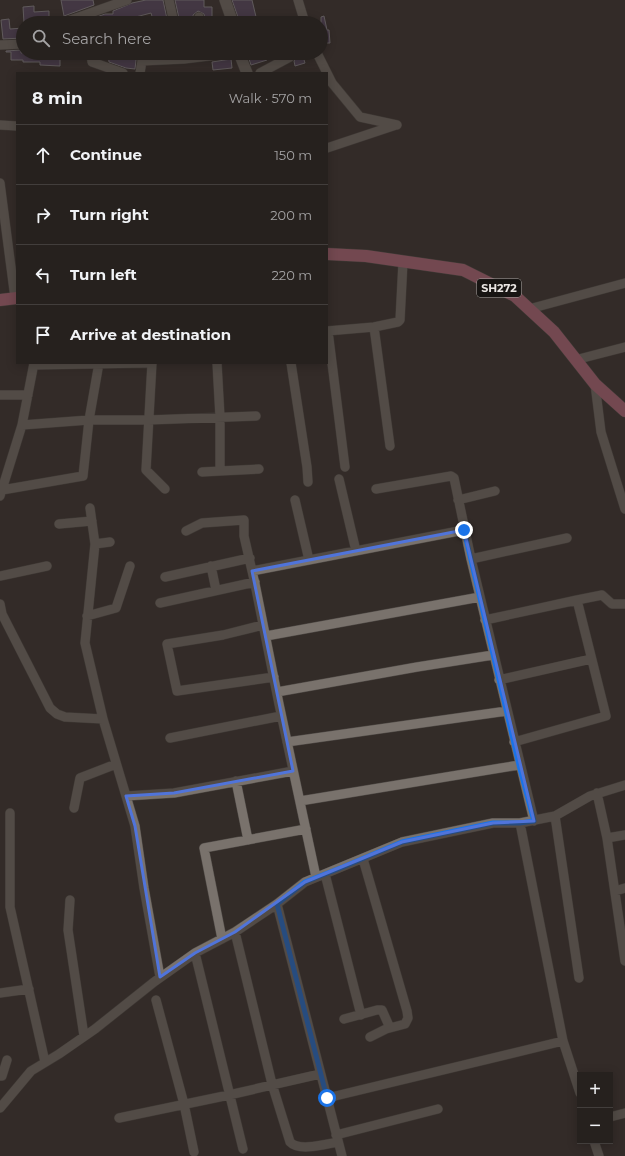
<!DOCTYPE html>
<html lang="en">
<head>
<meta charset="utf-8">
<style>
  :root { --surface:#26211e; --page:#2e2927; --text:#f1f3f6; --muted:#a4a3a4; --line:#423e3c }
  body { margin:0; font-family:Montserrat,sans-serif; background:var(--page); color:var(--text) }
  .controls { position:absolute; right:12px; bottom:12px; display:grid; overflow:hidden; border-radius:0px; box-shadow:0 2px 10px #0003 }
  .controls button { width:36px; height:36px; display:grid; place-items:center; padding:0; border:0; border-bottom:1px solid var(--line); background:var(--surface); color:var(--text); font:20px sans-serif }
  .stop { position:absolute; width:12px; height:12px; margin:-9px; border:3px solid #1a73e8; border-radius:50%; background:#fff }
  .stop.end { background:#1a73e8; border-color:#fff; box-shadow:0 1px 4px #0008 }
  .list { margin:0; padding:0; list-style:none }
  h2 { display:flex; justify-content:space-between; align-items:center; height:52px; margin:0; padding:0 16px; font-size:17px }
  h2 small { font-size:13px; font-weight:400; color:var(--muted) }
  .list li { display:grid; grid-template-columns:26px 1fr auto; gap:12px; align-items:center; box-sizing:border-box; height:60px; padding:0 16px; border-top:1px solid var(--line) }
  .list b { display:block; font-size:15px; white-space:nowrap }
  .list em { font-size:13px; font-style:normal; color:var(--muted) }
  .icon { flex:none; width:22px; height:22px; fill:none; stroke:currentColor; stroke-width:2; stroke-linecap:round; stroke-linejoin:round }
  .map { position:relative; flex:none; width:625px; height:1156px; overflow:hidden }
  .search { position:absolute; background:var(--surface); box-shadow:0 2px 10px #0003; left:16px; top:16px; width:312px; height:44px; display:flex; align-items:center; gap:10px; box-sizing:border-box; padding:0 14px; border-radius:22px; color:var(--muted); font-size:15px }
  .panel { position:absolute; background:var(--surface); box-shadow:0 2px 10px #0003; left:16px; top:72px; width:312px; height:292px; border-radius:0px }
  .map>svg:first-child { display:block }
</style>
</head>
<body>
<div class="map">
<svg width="625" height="1156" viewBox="0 0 625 1156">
  <rect width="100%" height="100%" fill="#332c28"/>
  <path fill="#584664" stroke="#96929a" d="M61,0H93L94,5L64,16Z
    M146,0H163L167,19L154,23L151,13L124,20V23H88V20L105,14H113V11L132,3Z
    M175,0H204V7H212V23H206L204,14L198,11L193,15L194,23H180Z
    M232,0H252L257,21L240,23Z
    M34,6V12L49,11V23H24L23,7Z
    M324,16L327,30H329L330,43H321V17Z
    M9,19L10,29L23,28V38L3,39L1,20Z
    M21,50V53H60V66L40,65V62H23V60H11V52H6V51Z
    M108,53H151V55L139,56L136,60L135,69L126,68L109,62Z
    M247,53H265L267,60L251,65Z
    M295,53H302L305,63L295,66L294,61L296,58Z
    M231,59L232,68L213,70L212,62Z"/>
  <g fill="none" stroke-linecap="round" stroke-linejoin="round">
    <g stroke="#504b47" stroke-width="10">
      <path id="minor" d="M169,0L174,23
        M298,0L305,23
        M199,17L200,23
        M62,23L127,0
        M0,45L23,44
        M91,53L92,62L123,73
        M317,53L327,73
        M140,73L142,61L184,59L234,53
        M260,73L290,57L289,53
        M327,73L332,83L360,117L397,125
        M0,125L17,126
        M327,148L396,125
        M0,183L15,298
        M529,309L625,283
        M374,327L390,446
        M327,331L374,327L398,322L400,320L403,262
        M328,331L345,467
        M575,360L625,347
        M152,363L146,470L165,489
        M217,363L220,417V471L259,469
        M291,363L307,467L308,482
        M34,365L147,363
        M595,384L601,432L625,509
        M0,395H28
        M22,425L89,420H148L256,416
        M202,472L220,471
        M339,479L356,551
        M376,489L451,476L454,478L471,559L534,821
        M2,490L83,476L89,420L99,363
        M0,496L22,425L34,363
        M295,500L309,560
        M458,500L495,491
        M59,524L92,521
        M186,531L202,523L244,520V536L255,584L279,704L316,877
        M95,544L110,542
        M471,559L567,538
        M211,566L216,590
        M252,571L464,530
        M0,576L47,566
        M165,577L250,558
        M160,603L255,582
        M0,604L2,614L50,708L57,714L65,717L103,719L85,643L95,544L90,508
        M87,616L116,608L130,566
        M485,620L577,600
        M263,625L223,635L167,644L177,691L274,677
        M266,636L480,597
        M499,680L591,659
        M277,692L417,667L493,655
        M103,719L135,826L144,888L160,977
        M170,738L281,716
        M287,742L507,711
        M514,742L606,716L577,600L602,595L612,604H625
        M236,781L248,840
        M597,793L607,838L625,961
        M126,796L174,793L293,771
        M300,801L519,765
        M74,808L80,778L116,764
        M10,813V907L45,1062
        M555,816L579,978
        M520,823L563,1041L580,1093
        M607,838L625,835
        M363,859L407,1011L408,1018L405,1024L386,1029L370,1037
        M325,874L361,1015
        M615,891L625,888
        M70,900L68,930L84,1036
        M277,904L342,1156
        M235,932L272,1084L290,1142C299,1152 326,1144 338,1142
        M222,939L204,848L306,829
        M195,953L243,1149
        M0,993L29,989
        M156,1000L184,1104L194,1152
        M344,1019L377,1010H382L390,1028
        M0,1076H2L7,1060
        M327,1098L563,1041
        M0,1108L31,1071L59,1054L95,1029L154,982L195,953L235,932L277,904L305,882L402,842L493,823H520L555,816L590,796L625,785
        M610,1117L625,1113
        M119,1118L229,1095L320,1074
        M336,1135L438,1109
        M594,1141L599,1156"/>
    </g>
    <g stroke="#504b47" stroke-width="12">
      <path id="tertiary" d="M225,0L233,23
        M239,53L247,73"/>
    </g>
    <g stroke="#504b47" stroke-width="13">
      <path id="primary" d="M327,254L366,256L463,270L515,296L554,332L595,384L625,411
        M0,300L17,298"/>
    </g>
    <use href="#minor" stroke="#79726c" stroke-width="9"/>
    <use href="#tertiary" stroke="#79726c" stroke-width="11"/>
    <use href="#primary" stroke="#c26a82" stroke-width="12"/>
  </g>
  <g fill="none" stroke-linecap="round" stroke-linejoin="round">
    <path stroke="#1a73e8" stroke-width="5" d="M327,1098L277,904L305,882L343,867L402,842L493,823H520L534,821L519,765L464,530"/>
  </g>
  <path d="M0 0H625V1156H0ZM464,530L534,821L493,823L402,842L305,882L235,932L195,953L160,977L135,826L126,796L174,793L293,771L252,571Z" fill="#332c28" fill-opacity=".55" fill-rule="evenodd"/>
  <path fill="none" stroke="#5074da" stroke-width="3" stroke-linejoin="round" d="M464,530L534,821L493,823L402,842L305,882L235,932L195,953L160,977L135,826L126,796L174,793L293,771L252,571Z"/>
  <g text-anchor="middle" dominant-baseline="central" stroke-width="3" stroke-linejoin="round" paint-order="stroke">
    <rect fill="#181513" stroke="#aaa7a4" stroke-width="1" x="477" y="279" width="44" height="18" rx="3"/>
    <g font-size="11" font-weight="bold" fill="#e9e5e2">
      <text x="499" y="288">SH272</text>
    </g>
  </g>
</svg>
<div class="controls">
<button>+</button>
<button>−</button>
</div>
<div class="stop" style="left:327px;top:1098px"></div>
<div class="stop end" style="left:464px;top:530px"></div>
<div class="search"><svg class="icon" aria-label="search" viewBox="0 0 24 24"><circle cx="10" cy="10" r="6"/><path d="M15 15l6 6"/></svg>Search here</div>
<section class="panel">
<h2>8 min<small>Walk · 570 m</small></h2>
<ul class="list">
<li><svg class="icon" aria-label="ahead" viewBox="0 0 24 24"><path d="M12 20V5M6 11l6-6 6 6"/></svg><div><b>Continue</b></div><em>150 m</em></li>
<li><svg class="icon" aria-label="right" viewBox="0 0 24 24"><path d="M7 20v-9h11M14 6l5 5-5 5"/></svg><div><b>Turn right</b></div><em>200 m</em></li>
<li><svg class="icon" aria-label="left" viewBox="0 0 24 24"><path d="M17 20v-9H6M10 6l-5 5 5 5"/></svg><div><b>Turn left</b></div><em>220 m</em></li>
<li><svg class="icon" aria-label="arrive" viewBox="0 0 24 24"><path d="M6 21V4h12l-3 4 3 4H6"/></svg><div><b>Arrive at destination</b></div></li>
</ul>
</section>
</div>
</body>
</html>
